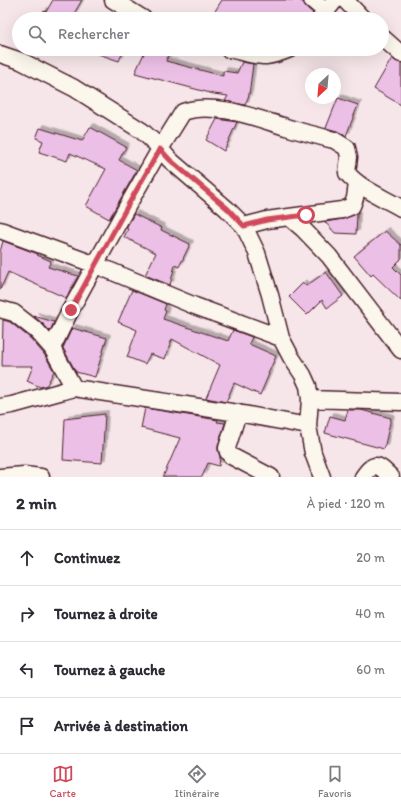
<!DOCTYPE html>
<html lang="fr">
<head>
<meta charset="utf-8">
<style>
  :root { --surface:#fff; --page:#f2f2f3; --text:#2b2b33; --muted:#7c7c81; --line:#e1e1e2; --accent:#d1495b }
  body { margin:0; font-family:Itim,sans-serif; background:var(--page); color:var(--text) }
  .compass { position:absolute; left:305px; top:68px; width:36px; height:36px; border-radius:50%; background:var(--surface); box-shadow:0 4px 16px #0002; rotate:206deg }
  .stop { position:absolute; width:12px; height:12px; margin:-9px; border:3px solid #d1495b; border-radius:50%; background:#fff }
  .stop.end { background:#d1495b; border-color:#fff; box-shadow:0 1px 4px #0008 }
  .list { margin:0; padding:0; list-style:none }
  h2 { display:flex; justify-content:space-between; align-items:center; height:52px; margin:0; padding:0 16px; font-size:17px }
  h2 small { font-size:13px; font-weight:400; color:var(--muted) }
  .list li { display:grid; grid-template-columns:26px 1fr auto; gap:12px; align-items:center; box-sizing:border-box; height:56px; padding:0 16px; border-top:1px solid var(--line) }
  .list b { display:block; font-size:15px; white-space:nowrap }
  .list em { font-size:13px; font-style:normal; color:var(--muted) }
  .icon { flex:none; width:22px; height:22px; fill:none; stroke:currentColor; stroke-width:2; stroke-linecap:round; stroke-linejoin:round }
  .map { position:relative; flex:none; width:401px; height:477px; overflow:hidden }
  .search { position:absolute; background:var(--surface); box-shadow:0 4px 16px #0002; left:12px; right:12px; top:12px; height:44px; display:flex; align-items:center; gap:10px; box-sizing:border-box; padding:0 14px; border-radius:22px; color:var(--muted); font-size:15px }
  .sheet { height:276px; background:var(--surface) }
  nav { display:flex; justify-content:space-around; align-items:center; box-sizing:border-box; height:56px; border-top:1px solid var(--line); background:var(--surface); font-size:11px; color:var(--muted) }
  nav a { display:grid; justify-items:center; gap:2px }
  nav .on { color:var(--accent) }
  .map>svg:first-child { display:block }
</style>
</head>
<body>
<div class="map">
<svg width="401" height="477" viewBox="0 0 401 477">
  <defs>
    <filter id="shadow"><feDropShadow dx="3.5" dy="-3.5" stdDeviation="0" flood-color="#0004"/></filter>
  </defs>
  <rect width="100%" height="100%" fill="#f6e6ea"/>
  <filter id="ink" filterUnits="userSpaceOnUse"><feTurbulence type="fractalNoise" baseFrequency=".025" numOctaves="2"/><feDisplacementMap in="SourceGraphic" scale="8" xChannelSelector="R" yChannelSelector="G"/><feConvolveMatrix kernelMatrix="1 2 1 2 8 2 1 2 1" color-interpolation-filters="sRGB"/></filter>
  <g filter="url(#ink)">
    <path fill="#ecc0e6" stroke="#4a1f2b" filter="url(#shadow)" d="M53,0H82L71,19H40L44,11L46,12Z
      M222,0H298L303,2L306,7L313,13L311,19H210Z
      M84,49H117L123,52L119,61Z
      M146,49H171L166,61L223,76V71L237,73L242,62L253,64L249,95L245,105L225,101L228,96L214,94L135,73Z
      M392,58L395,61L401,63V105L374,89Z
      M338,98L358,105L346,136L337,131L326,128Z
      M217,119L237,122L224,151L206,140Z
      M90,127L126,147L119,160L137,170L109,219L86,206L106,169L70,153L67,161L39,152L43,141L36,138L40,128L82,141Z
      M134,214L162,228L161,230L190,244L179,267L175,265L170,285L145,275L156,253L124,237L128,229L126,228Z
      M357,214L356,234L335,233L325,222L343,219Z
      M385,231L401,245V259L393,267L401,275V301L373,274L371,276L354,256Z
      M3,241L38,254L37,255L51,261L48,267L78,276L66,298L8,272L0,290V252Z
      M326,272L343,296L327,308L322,300L307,315L289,297L303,283L306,286Z
      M132,290L166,304L164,310L166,311L163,319L228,341L233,330L252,337L249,344L276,356L268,374H269L260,395L234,383L226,402L206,398L220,365L172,339L165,359L150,354L145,364L127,357L137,330L118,322Z
      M34,316L54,322L50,331L43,324Z
      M3,320L10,322L30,338L44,354L54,371L47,385L40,387L27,381L33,366H2Z
      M72,328L107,338L95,377L76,372L63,348Z
      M145,408L218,420L217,422L225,423L218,446V450L220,457L219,466L208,463L202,477H163L180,438L141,428Z
      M348,410H361L391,418L384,449L325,433L330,416L345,420Z
      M105,414L102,463L63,460L65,419Z"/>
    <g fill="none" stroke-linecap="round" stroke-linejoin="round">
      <g stroke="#4a1f2b" stroke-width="19">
        <path id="street" d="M113,0L144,19
          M312,0L325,11
          M345,0L363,19
          M320,19L335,0
          M382,37L401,54
          M228,49C240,51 253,56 266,56C274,55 283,52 290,49
          M0,54L21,61L74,88L142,131L154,142L170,160L227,209L244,226L257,253L270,295L281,338L291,357L303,375L308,386L310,399L309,413L308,426L313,453L322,477
          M289,217L342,210L352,206L355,198L357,184
          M244,226L267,220L289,217L303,229L329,256L401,350
          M0,230L96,265L195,306L281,338
          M0,309L14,313L37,331L52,348L74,388
          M52,348L71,309L128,205L160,149L183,112C213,101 256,118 286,127C302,132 318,136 334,140L347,148L349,157L347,173C359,188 384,198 401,208
          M310,399L401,402
          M0,407L12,405L74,388L238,413L308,426
          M238,413L227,448L228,452L231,456L271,477
          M0,477L24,475L41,477
          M363,477C375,460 378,465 391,477"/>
      </g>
      <use href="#street" stroke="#fbf7ec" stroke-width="16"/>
    </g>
  </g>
  <g fill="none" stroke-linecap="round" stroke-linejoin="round" filter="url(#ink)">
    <path stroke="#d1495b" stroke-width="5" d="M71,310L128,205L160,149L170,160L228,209L244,226L267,220L306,215"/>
  </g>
</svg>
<svg class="compass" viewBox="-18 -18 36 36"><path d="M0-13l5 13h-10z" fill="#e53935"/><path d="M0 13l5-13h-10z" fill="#7c7c81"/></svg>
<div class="stop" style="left:306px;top:215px"></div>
<div class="stop end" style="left:71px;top:310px"></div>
<div class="search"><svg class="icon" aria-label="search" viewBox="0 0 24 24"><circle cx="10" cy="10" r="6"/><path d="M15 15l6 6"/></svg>Rechercher</div>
</div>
<section class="sheet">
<h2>2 min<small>À pied · 120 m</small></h2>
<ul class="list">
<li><svg class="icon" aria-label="ahead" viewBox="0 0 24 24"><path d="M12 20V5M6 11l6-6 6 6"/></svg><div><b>Continuez</b></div><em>20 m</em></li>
<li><svg class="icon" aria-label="right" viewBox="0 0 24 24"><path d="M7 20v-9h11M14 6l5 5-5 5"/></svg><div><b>Tournez à droite</b></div><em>40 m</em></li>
<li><svg class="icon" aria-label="left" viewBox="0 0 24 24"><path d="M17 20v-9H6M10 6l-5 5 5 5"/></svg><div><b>Tournez à gauche</b></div><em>60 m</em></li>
<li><svg class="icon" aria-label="arrive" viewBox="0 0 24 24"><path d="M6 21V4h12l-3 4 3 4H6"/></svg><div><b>Arrivée à destination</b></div></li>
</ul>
</section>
<nav>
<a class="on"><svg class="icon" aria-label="map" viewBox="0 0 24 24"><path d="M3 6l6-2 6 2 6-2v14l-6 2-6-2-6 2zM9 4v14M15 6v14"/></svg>Carte</a>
<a><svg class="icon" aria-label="directions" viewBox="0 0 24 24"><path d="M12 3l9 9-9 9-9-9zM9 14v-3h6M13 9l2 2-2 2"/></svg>Itinéraire</a>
<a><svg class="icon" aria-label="saved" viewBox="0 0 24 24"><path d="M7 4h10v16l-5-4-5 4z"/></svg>Favoris</a>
</nav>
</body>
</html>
